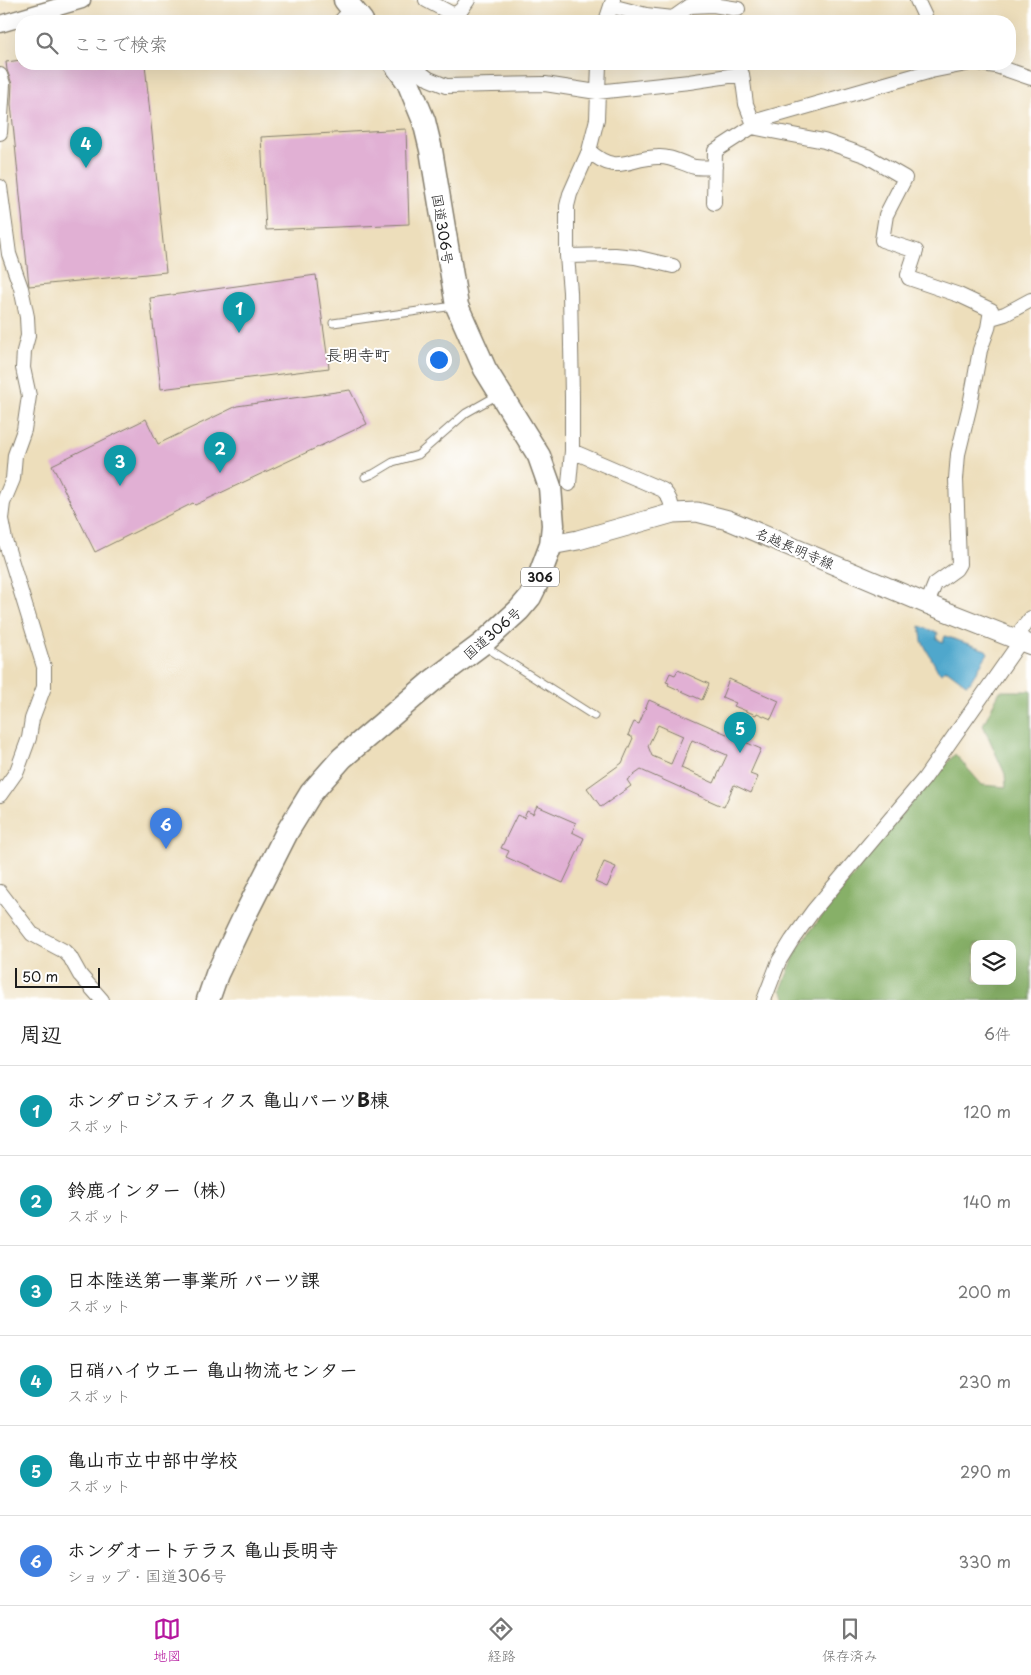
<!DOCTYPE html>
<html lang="ja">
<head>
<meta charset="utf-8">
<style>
  :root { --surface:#fff; --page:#f2f2f2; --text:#222; --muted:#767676; --line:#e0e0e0; --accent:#b5179e }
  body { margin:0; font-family:"Playpen Sans","Klee One",sans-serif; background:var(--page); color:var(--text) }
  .controls { position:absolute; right:15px; bottom:15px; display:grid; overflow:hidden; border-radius:10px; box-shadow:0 5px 20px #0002 }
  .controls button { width:45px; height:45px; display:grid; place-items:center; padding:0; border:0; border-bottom:1px solid var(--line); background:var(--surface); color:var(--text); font:25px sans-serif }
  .scale { position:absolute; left:15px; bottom:12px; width:85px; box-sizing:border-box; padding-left:5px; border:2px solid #1c1c1c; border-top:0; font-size:14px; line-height:18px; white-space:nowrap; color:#1c1c1c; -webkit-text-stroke:4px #fff; paint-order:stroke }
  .you { position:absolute; left:438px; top:359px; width:18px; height:18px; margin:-12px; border:4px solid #fff; border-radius:50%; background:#1a73e8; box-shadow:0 0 0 8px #1a73e833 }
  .badge { display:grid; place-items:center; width:32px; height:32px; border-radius:50%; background:var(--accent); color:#fff; font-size:16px; font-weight:700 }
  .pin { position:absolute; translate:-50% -41px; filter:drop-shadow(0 1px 2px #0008) }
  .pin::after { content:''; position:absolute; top:26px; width:18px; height:15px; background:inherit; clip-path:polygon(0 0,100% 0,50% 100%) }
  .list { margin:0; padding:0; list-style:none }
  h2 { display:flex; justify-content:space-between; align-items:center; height:65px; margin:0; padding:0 20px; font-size:21px }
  h2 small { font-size:16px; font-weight:400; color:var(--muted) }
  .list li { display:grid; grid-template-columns:32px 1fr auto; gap:15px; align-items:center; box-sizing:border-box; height:90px; padding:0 20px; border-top:1px solid var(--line) }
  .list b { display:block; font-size:19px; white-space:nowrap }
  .list p { margin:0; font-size:16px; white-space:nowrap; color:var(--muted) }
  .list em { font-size:16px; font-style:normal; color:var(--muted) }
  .icon { flex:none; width:28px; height:28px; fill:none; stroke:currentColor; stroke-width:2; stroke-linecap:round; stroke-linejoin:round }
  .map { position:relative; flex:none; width:1031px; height:1000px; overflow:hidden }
  .search { position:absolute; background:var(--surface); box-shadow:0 5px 20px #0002; left:15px; right:15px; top:15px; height:55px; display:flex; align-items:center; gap:12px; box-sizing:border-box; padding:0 18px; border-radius:20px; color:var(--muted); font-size:19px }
  .sheet { height:605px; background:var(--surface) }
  nav { display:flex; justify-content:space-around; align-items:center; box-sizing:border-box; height:70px; border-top:1px solid var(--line); background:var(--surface); font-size:14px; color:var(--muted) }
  nav a { display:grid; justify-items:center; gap:2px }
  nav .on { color:var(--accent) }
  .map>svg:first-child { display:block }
</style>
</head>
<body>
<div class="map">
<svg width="1031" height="1000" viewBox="0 0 1031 1000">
  <rect width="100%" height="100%" fill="#fff"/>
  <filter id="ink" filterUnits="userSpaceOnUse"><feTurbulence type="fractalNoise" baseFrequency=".02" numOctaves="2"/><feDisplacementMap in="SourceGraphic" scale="10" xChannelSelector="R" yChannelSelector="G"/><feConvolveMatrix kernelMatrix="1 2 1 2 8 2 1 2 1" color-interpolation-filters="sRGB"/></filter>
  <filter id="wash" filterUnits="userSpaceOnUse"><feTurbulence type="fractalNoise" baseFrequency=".0096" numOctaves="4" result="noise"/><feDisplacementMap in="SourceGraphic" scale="20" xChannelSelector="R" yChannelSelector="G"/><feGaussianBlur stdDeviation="1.12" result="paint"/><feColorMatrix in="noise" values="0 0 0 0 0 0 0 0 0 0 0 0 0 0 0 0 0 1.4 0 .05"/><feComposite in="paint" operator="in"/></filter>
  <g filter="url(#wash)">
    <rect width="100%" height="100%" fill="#eddebb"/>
    <path fill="#87b067" stroke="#526642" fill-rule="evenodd" d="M1000,691H1031V1000H788L781,990L798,947L894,823L955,754L982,785L1006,787L1005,774L983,725ZM975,944H1012V981H975Z"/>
    <path fill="#4fa7cc" stroke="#366274" d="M920,626L938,633L937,639L943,642L945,636L986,650L988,653L970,682L966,684L946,669L942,673L938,671L922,641Z"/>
    <g id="blocks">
      <path fill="#e1b0d4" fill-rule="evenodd" d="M21,60V64H145L166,272L29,286L11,104L12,84L7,70L6,62Z
        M406,129L409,224L266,230L261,137Z
        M316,275L329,368L161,389L150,298Z
        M350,390L367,424L195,505L193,503L95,552L52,465L146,419L158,444L237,406Z
        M678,670L709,684L702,700L668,685L669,683L666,682L670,673L675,675Z
        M729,679L779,701L771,719L757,713L756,715L734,706L736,703L722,697Z
        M649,700L761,749L750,774L758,777L751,793L734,785L724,807L641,770L627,780L631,786L601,807L587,788L622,763L633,738L628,735L634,722L639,724ZM658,725L683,736L671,764L652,756L648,746ZM692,740L727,755L714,783L681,768Z
        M537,806L576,823L572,832L584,838L563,883L506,857L509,851L501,848L517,815L524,818L527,811L533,814Z
        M604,862L616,867L607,887L595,882Z"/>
    </g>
  </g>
  <g filter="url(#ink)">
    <use href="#blocks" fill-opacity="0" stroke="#847d6c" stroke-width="1"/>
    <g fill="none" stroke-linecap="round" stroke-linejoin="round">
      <g stroke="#847d6c" stroke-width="9">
        <path id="service" d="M336,21L348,8
          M333,323L454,306
          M365,477L373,474L393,462L418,455L466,413L498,395
          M484,646L594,716"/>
      </g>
      <g stroke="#847d6c" stroke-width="16">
        <path id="minor" d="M426,0L454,15L461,10L468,0
          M917,0L927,21
          M611,6L646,15L673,18L690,6L713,5L738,9
          M606,21L613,0
          M983,64L996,66L1031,78
          M397,66L409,64L429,79L446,86L545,84L597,92L689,82L742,74L746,104L753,122L752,127L824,141L867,156L905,178L886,215L882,240L916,251L908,275L909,278L959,295L991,310L988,328L980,350L970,405L958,454L956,479L959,564L956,569L935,584L927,604
          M0,75L3,84L0,133
          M753,122L931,71L966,64
          M589,151C617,176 627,158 658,157C671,156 683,164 695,167C701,168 709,167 715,167
          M0,187L9,254L21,288L27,317L28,336L24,351L23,368L29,396L24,430L15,455L13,479L3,503L1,519L5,540L44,667V687L32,719L29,738L17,771L0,795
          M714,203L715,151L752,127
          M567,256L615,255L635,257L673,266
          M991,318L1005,314L1031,300
          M572,451L663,490C670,497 671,503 673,513
          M569,484L572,451V397L570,292L567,256V206L570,194L589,151L597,119L599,64
          M1014,639L1031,618
          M0,892L32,934L64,951L70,957L80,975L102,1000
          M764,1000L779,961L792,940L813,911L924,779L1020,642"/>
      </g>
      <g stroke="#847d6c" stroke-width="19">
        <path id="tertiary" d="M0,24L82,0"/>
      </g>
      <g stroke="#847d6c" stroke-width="21">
        <path id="secondary" d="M551,545L578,540L673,513L697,512L728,520L927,604L1031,645"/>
      </g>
      <g stroke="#847d6c" stroke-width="25">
        <path id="trunk" d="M345,0L362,21
          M208,1000L217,974L245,915L287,832L311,793L342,758L431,682L482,644L519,610L530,597L536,585L551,545L553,525L550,487L539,456L485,369L457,306L431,150L424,121L408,82L395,64"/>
      </g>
      <use href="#service" stroke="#fff" stroke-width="7"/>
      <use href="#minor" stroke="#fff" stroke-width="14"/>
      <use href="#tertiary" stroke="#fff" stroke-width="16"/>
      <use href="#secondary" stroke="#fff" stroke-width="19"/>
      <use href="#trunk" stroke="#fff" stroke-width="22"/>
    </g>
  </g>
  <g text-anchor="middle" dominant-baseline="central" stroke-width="4" stroke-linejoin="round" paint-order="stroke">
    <rect fill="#fff" stroke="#606060" stroke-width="1" x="521" y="567.5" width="38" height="19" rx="4"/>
    <g font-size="12" font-weight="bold" fill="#1c1c1c">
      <text x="540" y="577">306</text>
    </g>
    <g font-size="14" fill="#1c1c1c" stroke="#fff">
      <text transform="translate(443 229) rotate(81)">国道306号</text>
      <text transform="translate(795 548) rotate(23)">名越長明寺線</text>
      <text transform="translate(492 633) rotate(-41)">国道306号</text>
    </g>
    <g font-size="16" fill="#1c1c1c" stroke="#fff">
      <text x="358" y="354">長明寺町</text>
    </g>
  </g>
</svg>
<div class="controls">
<button><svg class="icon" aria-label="layers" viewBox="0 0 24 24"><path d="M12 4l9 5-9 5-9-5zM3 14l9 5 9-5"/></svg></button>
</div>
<div class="scale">50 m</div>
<div class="you"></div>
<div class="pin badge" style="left:239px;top:333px;background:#0f9aa8">1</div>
<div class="pin badge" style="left:220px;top:473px;background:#0f9aa8">2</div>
<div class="pin badge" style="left:120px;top:486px;background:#0f9aa8">3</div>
<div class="pin badge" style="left:86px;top:168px;background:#0f9aa8">4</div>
<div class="pin badge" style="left:740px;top:753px;background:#0f9aa8">5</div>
<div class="pin badge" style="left:166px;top:849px;background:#3f7fe0">6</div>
<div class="search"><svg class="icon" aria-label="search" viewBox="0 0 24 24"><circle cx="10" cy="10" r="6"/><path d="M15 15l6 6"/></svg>ここで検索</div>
</div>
<section class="sheet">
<h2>周辺<small>6件</small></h2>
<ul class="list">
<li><span class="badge" style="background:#0f9aa8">1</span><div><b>ホンダロジスティクス 亀山パーツB棟</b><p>スポット</p></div><em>120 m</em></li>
<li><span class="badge" style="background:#0f9aa8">2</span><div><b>鈴鹿インター（株）</b><p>スポット</p></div><em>140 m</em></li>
<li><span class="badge" style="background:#0f9aa8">3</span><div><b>日本陸送第一事業所 パーツ課</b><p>スポット</p></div><em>200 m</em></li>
<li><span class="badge" style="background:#0f9aa8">4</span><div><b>日硝ハイウエー 亀山物流センター</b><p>スポット</p></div><em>230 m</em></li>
<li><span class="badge" style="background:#0f9aa8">5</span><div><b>亀山市立中部中学校</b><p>スポット</p></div><em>290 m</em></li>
<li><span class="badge" style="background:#3f7fe0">6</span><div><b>ホンダオートテラス 亀山長明寺</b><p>ショップ · 国道306号</p></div><em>330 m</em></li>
</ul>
</section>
<nav>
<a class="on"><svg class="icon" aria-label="map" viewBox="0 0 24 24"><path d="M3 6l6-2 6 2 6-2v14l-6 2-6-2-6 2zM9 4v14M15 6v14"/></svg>地図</a>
<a><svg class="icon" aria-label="directions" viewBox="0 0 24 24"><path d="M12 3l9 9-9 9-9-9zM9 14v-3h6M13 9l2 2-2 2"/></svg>経路</a>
<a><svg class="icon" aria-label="saved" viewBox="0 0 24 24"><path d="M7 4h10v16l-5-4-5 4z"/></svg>保存済み</a>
</nav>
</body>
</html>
